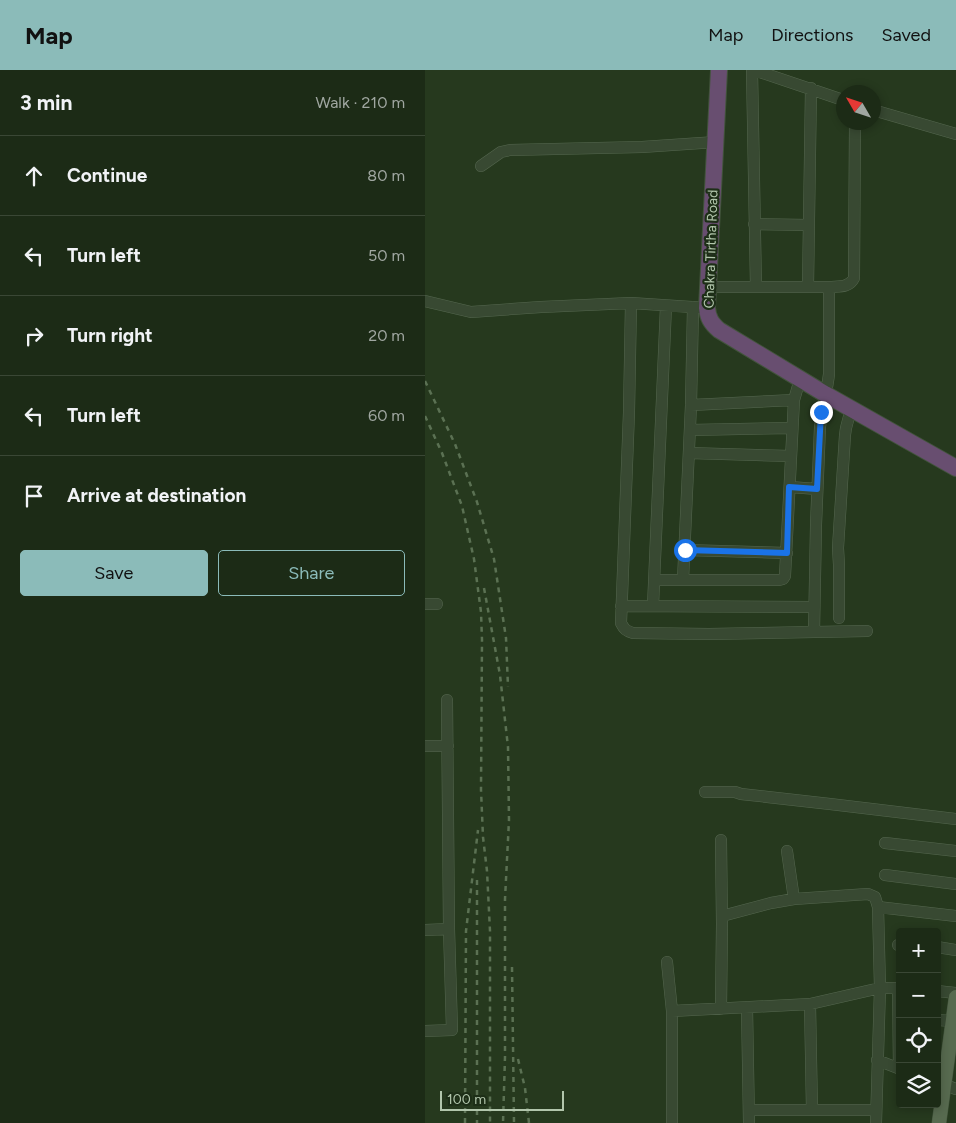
<!DOCTYPE html>
<html lang="en">
<head>
<meta charset="utf-8">
<style>
  :root { --surface:#1c2b16; --page:#293723; --text:#f1f3f6; --muted:#a0a7a1; --line:#3a4735; --accent:#8bbbb9 }
  body { margin:0; font-family:Figtree,sans-serif; background:var(--page); color:var(--text) }
  .controls { position:absolute; right:15px; bottom:15px; display:grid; overflow:hidden; border-radius:5px; box-shadow:0 2px 8px #0003 }
  .controls button { width:45px; height:45px; display:grid; place-items:center; padding:0; border:0; border-bottom:1px solid var(--line); background:var(--surface); color:var(--text); font:25px sans-serif }
  .compass { position:absolute; left:411px; top:15px; width:45px; height:45px; border-radius:50%; background:var(--surface); box-shadow:0 2px 8px #0003; rotate:309deg }
  .scale { position:absolute; left:15px; bottom:12px; width:124px; box-sizing:border-box; padding-left:5px; border:2px solid #b2c6ac; border-top:0; font-size:14px; line-height:18px; white-space:nowrap; color:#b2c6ac; -webkit-text-stroke:4px #1d2e17; paint-order:stroke }
  .stop { position:absolute; width:15px; height:15px; margin:-11px; border:4px solid #1a73e8; border-radius:50%; background:#fff }
  .stop.end { background:#1a73e8; border-color:#fff; box-shadow:0 1px 5px #0008 }
  .list { margin:0; padding:0; list-style:none }
  h2 { display:flex; justify-content:space-between; align-items:center; height:65px; margin:0; padding:0 20px; font-size:21px }
  h2 small { font-size:16px; font-weight:400; color:var(--muted) }
  .list li { display:grid; grid-template-columns:32px 1fr auto; gap:15px; align-items:center; box-sizing:border-box; height:80px; padding:0 20px; border-top:1px solid var(--line) }
  .list b { display:block; font-size:19px; white-space:nowrap }
  .list em { font-size:16px; font-style:normal; color:var(--muted) }
  .actions { display:flex; gap:10px; padding:15px 20px }
  .actions a { flex:1; padding:11px 0; border:1px solid var(--accent); border-radius:5px; text-align:center; font-size:18px; color:var(--accent) }
  .actions .main { background:var(--accent); color:#111 }
  .icon { flex:none; width:28px; height:28px; fill:none; stroke:currentColor; stroke-width:2; stroke-linecap:round; stroke-linejoin:round }
  .map { position:relative; flex:none; width:531px; height:1053px; overflow:hidden }
  header { display:flex; align-items:center; gap:30px; box-sizing:border-box; height:70px; padding:0 25px; background:var(--accent); color:#111 }
  header strong { font-size:24px }
  nav { display:flex; gap:28px; margin-inline-start:auto; font-size:18px }
  main { display:flex }
  aside { flex:1; background:var(--surface) }
  .map>svg:first-child { display:block }
</style>
</head>
<body>
<header>
<strong>Map</strong>
<nav><a>Map</a><a>Directions</a><a>Saved</a></nav>
</header>
<main>
<aside>
<h2>3 min<small>Walk · 210 m</small></h2>
<ul class="list">
<li><svg class="icon" aria-label="ahead" viewBox="0 0 24 24"><path d="M12 20V5M6 11l6-6 6 6"/></svg><div><b>Continue</b></div><em>80 m</em></li>
<li><svg class="icon" aria-label="left" viewBox="0 0 24 24"><path d="M17 20v-9H6M10 6l-5 5 5 5"/></svg><div><b>Turn left</b></div><em>50 m</em></li>
<li><svg class="icon" aria-label="right" viewBox="0 0 24 24"><path d="M7 20v-9h11M14 6l5 5-5 5"/></svg><div><b>Turn right</b></div><em>20 m</em></li>
<li><svg class="icon" aria-label="left" viewBox="0 0 24 24"><path d="M17 20v-9H6M10 6l-5 5 5 5"/></svg><div><b>Turn left</b></div><em>60 m</em></li>
<li><svg class="icon" aria-label="arrive" viewBox="0 0 24 24"><path d="M6 21V4h12l-3 4 3 4H6"/></svg><div><b>Arrive at destination</b></div></li>
</ul>
<div class="actions"><a class="main">Save</a><a>Share</a></div>
</aside>
<div class="map">
<svg width="531" height="1053" viewBox="0 0 531 1053">
  <rect width="100%" height="100%" fill="#26391e"/>
  <g fill="none" stroke-linecap="round" stroke-linejoin="round">
    <g stroke="#55674f" stroke-width="12">
      <path id="minor" d="M327,0L331,217
        M329,0L418,30
        M448,40L531,64
        M56,96L76,82L85,80L217,77L291,72
        M329,154L384,155
        M283,217H404C414,216 424,218 429,208L430,52
        M383,217L386,18
        M0,231L46,242L116,237L206,233L282,238
        M206,233L204,342L196,553C199,559 201,561 208,563L284,564L442,561
        M266,335L369,330
        M265,360L367,358
        M264,383L366,386
        M365,417L392,419
        M260,480L362,483
        M230,510H354L358,509L360,506L369,330L375,309
        M258,510L266,335L268,237
        M0,534H12
        M196,536L389,537
        M228,536L241,236
        M414,548V495L413,478L420,365L421,358L426,339
        M389,562L391,455L395,357C397,339 402,322 404,304V217
        M0,676H23
        M280,722H310L316,724L405,734L531,749
        M296,770L297,854L296,939
        M460,773L531,781
        M362,781L369,829
        M460,805L531,814
        M453,837L531,846
        M297,846L346,833L369,829L443,824L450,827L453,837L455,918L451,1053
        M0,860L24,859
        M473,875H475
        M512,877L531,880
        M242,892L247,941V1053
        M473,918L474,999
        M512,921L531,923
        M385,934L387,1040
        M322,937L324,1053
        M247,941L385,934L455,918H475
        M512,950L528,951
        M0,961L27,960L24,859L22,630
        M452,990L475,999
        M512,1012L531,1019
        M324,1040H451"/>
    </g>
    <g stroke="#44563e" stroke-width="15">
      <path id="major" d="M514,1053L531,927"/>
    </g>
    <g stroke="#42543c" stroke-width="18">
      <path id="highway" d="M294,0L282,238C283,248 286,253 294,260L400,324L531,398"/>
    </g>
    <use href="#minor" stroke="#384932" stroke-width="11"/>
    <use href="#major" stroke="#576a4f" stroke-width="14"/>
    <use href="#highway" stroke="#684e70" stroke-width="16"/>
    <path stroke="#5b7153" stroke-width="2.5" stroke-dasharray="5 5" stroke-linecap="butt" d="M0,311L30,374L52,432L69,489L81,568L83,617
      M0,346L17,383L37,436L49,489L56,542L57,570L56,720L58,767L62,801L65,861V1053
      M59,518L75,605L83,677L84,750L80,829V987L78,1053
      M52,810V1053
      M87,897L89,1053
      M93,989L100,1018L104,1053
      M40,1053L41,861L53,760"/>
  </g>
  <g fill="none" stroke-linecap="round" stroke-linejoin="round">
    <path stroke="#1a73e8" stroke-width="6" d="M260,480L362,483L364,417L392,419L396,342"/>
  </g>
  <g text-anchor="middle" dominant-baseline="central" stroke-width="4.5" stroke-linejoin="round" paint-order="stroke">
    <g font-size="14" fill="#b2c6ac" stroke="#1d2e17">
      <text transform="translate(286 179) rotate(-88)">Chakra Tirtha Road</text>
    </g>
  </g>
</svg>
<div class="controls">
<button>+</button>
<button>−</button>
<button><svg class="icon" aria-label="locate" viewBox="0 0 24 24"><circle cx="12" cy="12" r="6"/><path d="M12 2v4M12 18v4M2 12h4M18 12h4"/></svg></button>
<button><svg class="icon" aria-label="layers" viewBox="0 0 24 24"><path d="M12 4l9 5-9 5-9-5zM3 14l9 5 9-5"/></svg></button>
</div>
<svg class="compass" viewBox="-18 -18 36 36"><path d="M0-13l5 13h-10z" fill="#e53935"/><path d="M0 13l5-13h-10z" fill="#a0a7a1"/></svg>
<div class="scale">100 m</div>
<div class="stop" style="left:260px;top:480px"></div>
<div class="stop end" style="left:396px;top:342px"></div>
</div>
</main>
</body>
</html>
